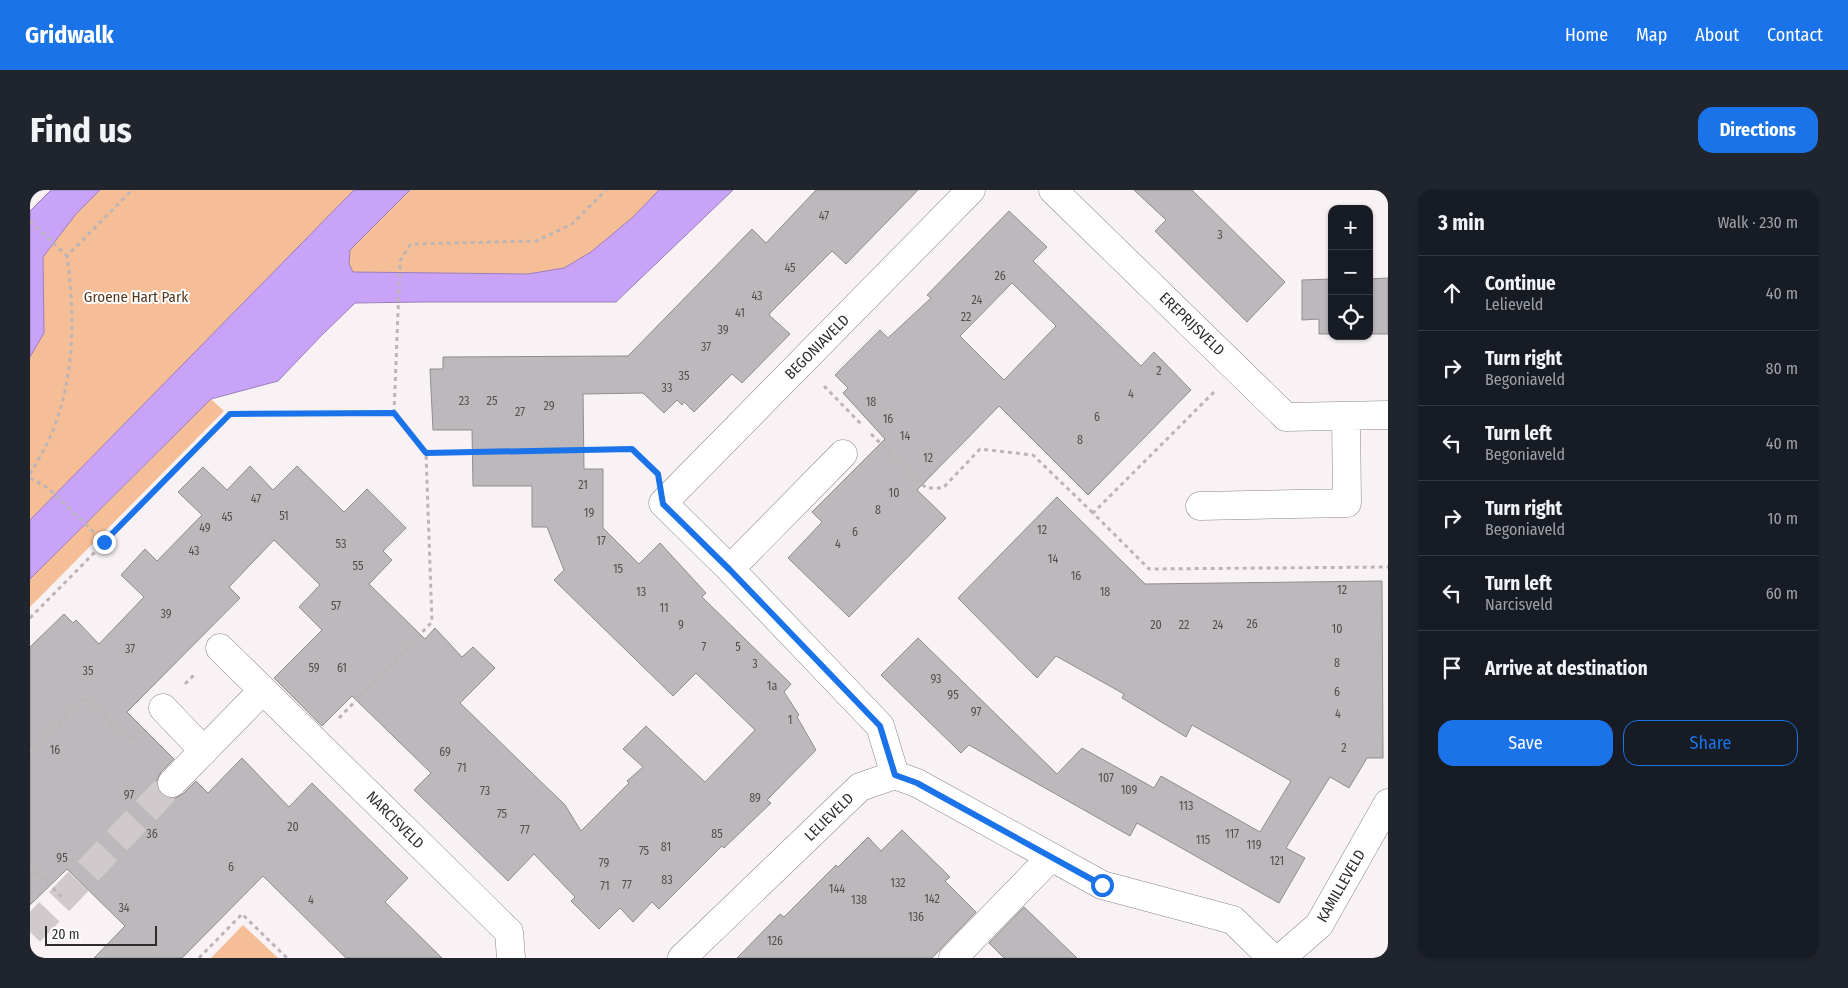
<!DOCTYPE html>
<html lang="en">
<head>
<meta charset="utf-8">
<style>
  :root { --surface:#171b24; --page:#20242c; --text:#f1f3f6; --muted:#9ea1a6; --line:#363941; --accent:#1a73e8 }
  body { margin:0; font-family:"Fira Sans Condensed",sans-serif; background:var(--page); color:var(--text) }
  .controls { position:absolute; right:15px; top:15px; display:grid; overflow:hidden; border-radius:10px; box-shadow:0 1px 4px #0004 }
  .controls button { width:45px; height:45px; display:grid; place-items:center; padding:0; border:0; border-bottom:1px solid var(--line); background:var(--surface); color:var(--text); font:25px sans-serif }
  .scale { position:absolute; left:15px; bottom:12px; width:112px; box-sizing:border-box; padding-left:5px; border:2px solid #2f2c2d; border-top:0; font-size:14px; line-height:18px; white-space:nowrap; color:#2f2c2d; -webkit-text-stroke:4px #fff; paint-order:stroke }
  .stop { position:absolute; width:15px; height:15px; margin:-11px; border:4px solid #1a73e8; border-radius:50%; background:#fff }
  .stop.end { background:#1a73e8; border-color:#fff; box-shadow:0 1px 5px #0008 }
  .list { margin:0; padding:0; list-style:none }
  h2 { display:flex; justify-content:space-between; align-items:center; height:65px; margin:0; padding:0 20px; font-size:21px }
  h2 small { font-size:16px; font-weight:400; color:var(--muted) }
  .list li { display:grid; grid-template-columns:32px 1fr auto; gap:15px; align-items:center; box-sizing:border-box; height:75px; padding:0 20px; border-top:1px solid var(--line) }
  .list b { display:block; font-size:19px; white-space:nowrap }
  .list p { margin:0; font-size:16px; white-space:nowrap; color:var(--muted) }
  .list em { font-size:16px; font-style:normal; color:var(--muted) }
  .actions { display:flex; gap:10px; padding:15px 20px }
  .actions a { flex:1; padding:11px 0; border:1px solid var(--accent); border-radius:15px; text-align:center; font-size:18px; color:var(--accent) }
  .actions .main { background:var(--accent); color:#fff }
  .icon { flex:none; width:28px; height:28px; fill:none; stroke:currentColor; stroke-width:2; stroke-linecap:round; stroke-linejoin:round }
  .map { position:relative; flex:none; width:1358px; height:768px; overflow:hidden; border-radius:15px }
  header { display:flex; align-items:center; gap:30px; box-sizing:border-box; height:70px; padding:0 25px; background:var(--accent); color:#fff }
  header strong { font-size:24px }
  nav { display:flex; gap:28px; margin-inline-start:auto; font-size:18px }
  .intro { display:flex; align-items:center; justify-content:space-between; box-sizing:border-box; height:120px; padding:0 30px }
  h1 { margin:0; font-size:35px }
  .button { padding:12px 22px; border-radius:15px; background:var(--accent); color:#fff; font-size:18px; font-weight:700 }
  main { display:flex; gap:30px; padding:0 30px }
  aside { flex:1; background:var(--surface); border-radius:15px; box-shadow:0 1px 4px #0004 }
  .map>svg:first-child { display:block }
</style>
</head>
<body>
<header>
<strong>Gridwalk</strong>
<nav><a>Home</a><a>Map</a><a>About</a><a>Contact</a></nav>
</header>
<div class="intro"><h1>Find us</h1><a class="button">Directions</a></div>
<main>
<div class="map">
<svg width="1358" height="768" viewBox="0 0 1358 768">
  <rect width="100%" height="100%" fill="#f9f2f4"/>
  <path fill="#f6be97" d="M42,0H676L577,99L265,100L0,360V43Z
    M181,209L194,221L0,417V389Z
    M213,735L248,768H181Z"/>
  <path fill="#c9a3f7" stroke="#9b7fba" d="M21,0H70L46,24L13,67L14,143L0,167V21Z
    M324,0H380L320,60L319,74L323,82L498,84L534,78L561,62L603,27L629,0H703L586,112H391L325,113L291,146L248,191L181,209L0,389V330Z"/>
  <path fill="#bcb8bb" stroke="#908c8f" fill-rule="evenodd" d="M786,0H888L816,74L802,61L741,122L739,125L760,144L712,193L702,184L664,222L654,212L652,215L647,210L634,223L613,203L553,204L554,279H573V338L609,374L630,353L676,403L672,407L761,494L754,502L769,525L767,527L786,560L737,610L741,613L694,658L692,656L629,719L622,712L603,732L590,718L569,739L541,711L545,707L504,664L478,691L384,600L401,583L322,506L292,536L244,488L292,440L269,417L290,395L244,350L199,397L210,408L97,522L144,569L131,582L127,590V598L131,604L139,608H146L153,604L166,591L178,603L212,568L259,617L282,593L378,688L355,712L412,768H316L233,686L152,768H64L95,736L37,679L0,715V457L34,424L43,433L46,430L69,454L114,407L91,385L115,359L127,371L172,325L148,302L173,277L197,300L220,276L243,300L267,276L314,322L337,299L376,338L353,361L362,370L339,394L395,449L405,438L432,467L443,457L465,478L430,513L535,615L551,641L599,593L597,591L613,577L593,559L616,536L675,592L725,540L666,483L643,506L524,390L534,380L517,337H502V296H443L442,240H403L400,179H413V167L598,166L722,39L736,53Z
    M1104,0H1162L1255,92L1217,132L1125,41L1136,30Z
    M979,21L1017,57L1003,71L1111,176L1124,162L1161,200L1058,305L969,216L887,300L916,328L819,427L758,368L792,332L782,322L855,249L813,203L818,198L805,185L850,140L858,148L901,108L897,105ZM982,93L1026,136L974,190L930,146Z
    M1358,88V144H1339V89Z
    M1302,89V144H1289V129L1272,130V90Z
    M1027,307L1115,394L1352,391L1353,568H1337L1319,598L1300,587L1256,658L1275,668L1249,713L1107,633L1100,646L939,555L931,563L851,485L888,448L1027,584L1052,558L1124,598L1131,586L1230,642L1261,591L1162,535L1156,547L1092,508L1094,504L1026,466L1007,488L928,408Z
    M872,640L920,687L915,691L946,722L902,768H707L750,724L754,727L806,675L808,677L838,647L851,661Z
    M994,717L1047,768H974L959,753Z"/>
  <g fill="none" stroke-linecap="round" stroke-linejoin="round">
    <path stroke="#d1cacc" stroke-width="28" stroke-dasharray="28 14" stroke-linecap="butt" d="M0,742L142,593"/>
    <g stroke="#8c8687" stroke-width="29">
      <path id="minor" d="M1023,0L1256,227L1358,225
        M1170,316L1317,313L1316,226
        M700,379L813,264
        M190,458L479,742L481,768
        M133,518L174,561
        M865,585L850,536L700,379L633,313L941,0
        M142,593L233,500
        M652,768L830,597L865,585L887,593L1072,695L1203,730L1242,768
        M923,768L1020,668
        M1251,768L1289,735L1358,613"/>
    </g>
    <path stroke="#bbb5b7" stroke-width="3" stroke-dasharray="4 4" stroke-linecap="butt" d="M0,31L37,66
      M794,196L833,236
      M1184,202L1063,323L1119,379L1358,377
      M364,223L370,71L381,54L506,51L542,34L576,0
      M364,223L396,263L602,259L621,278
      M841,244L896,298H913L950,259L1003,265L1063,323
      M0,284C8,270 17,256 23,240C45,185 45,124 37,66L102,0
      M0,288L18,298L74,352
      M0,428L201,224L364,223
      M155,494L166,483
      M309,528L402,432L396,263
      M0,562L54,507L101,551L109,542
      M0,676L33,708
      M169,768L212,724L257,768"/>
    <use href="#minor" stroke="#fff" stroke-width="28"/>
  </g>
  <g fill="none" stroke-linecap="round" stroke-linejoin="round">
    <path stroke="#1a73e8" stroke-width="6" d="M74,352L200,224L364,223L396,263L602,259L628,284L633,314L700,380L850,536L865,585L887,593L1072,695"/>
  </g>
  <g text-anchor="middle" dominant-baseline="central" stroke-width="4" stroke-linejoin="round" paint-order="stroke">
    <g font-size="12" fill="#524f50">
      <text x="794" y="26">47</text>
      <text x="1190" y="45">3</text>
      <text x="760" y="78">45</text>
      <text x="970" y="86">26</text>
      <text x="727" y="106">43</text>
      <text x="947" y="110">24</text>
      <text x="710" y="123">41</text>
      <text x="936" y="127">22</text>
      <text x="693" y="140">39</text>
      <text x="676" y="157">37</text>
      <text x="1129" y="181">2</text>
      <text x="654" y="186">35</text>
      <text x="637" y="198">33</text>
      <text x="1101" y="204">4</text>
      <text x="434" y="211">23</text>
      <text x="462" y="211">25</text>
      <text x="841" y="212">18</text>
      <text x="519" y="216">29</text>
      <text x="490" y="222">27</text>
      <text x="1067" y="227">6</text>
      <text x="858" y="229">16</text>
      <text x="875" y="246">14</text>
      <text x="1050" y="250">8</text>
      <text x="898" y="268">12</text>
      <text x="553" y="295">21</text>
      <text x="864" y="303">10</text>
      <text x="226" y="309">47</text>
      <text x="848" y="320">8</text>
      <text x="559" y="323">19</text>
      <text x="254" y="326">51</text>
      <text x="197" y="327">45</text>
      <text x="175" y="338">49</text>
      <text x="1012" y="340">12</text>
      <text x="825" y="342">6</text>
      <text x="571" y="351">17</text>
      <text x="311" y="354">53</text>
      <text x="808" y="354">4</text>
      <text x="164" y="361">43</text>
      <text x="1023" y="369">14</text>
      <text x="328" y="376">55</text>
      <text x="588" y="379">15</text>
      <text x="1046" y="386">16</text>
      <text x="1312" y="400">12</text>
      <text x="611" y="402">13</text>
      <text x="1075" y="402">18</text>
      <text x="306" y="416">57</text>
      <text x="634" y="418">11</text>
      <text x="136" y="424">39</text>
      <text x="1222" y="434">26</text>
      <text x="651" y="435">9</text>
      <text x="1126" y="435">20</text>
      <text x="1154" y="435">22</text>
      <text x="1188" y="435">24</text>
      <text x="1307" y="439">10</text>
      <text x="674" y="457">7</text>
      <text x="708" y="457">5</text>
      <text x="100" y="459">37</text>
      <text x="1307" y="473">8</text>
      <text x="725" y="474">3</text>
      <text x="284" y="478">59</text>
      <text x="312" y="478">61</text>
      <text x="58" y="481">35</text>
      <text x="906" y="489">93</text>
      <text x="742" y="496">1a</text>
      <text x="1307" y="502">6</text>
      <text x="923" y="505">95</text>
      <text x="946" y="522">97</text>
      <text x="1308" y="524">4</text>
      <text x="760" y="530">1</text>
      <text x="1314" y="558">2</text>
      <text x="25" y="560">16</text>
      <text x="415" y="562">69</text>
      <text x="432" y="578">71</text>
      <text x="1076" y="588">107</text>
      <text x="1099" y="600">109</text>
      <text x="455" y="601">73</text>
      <text x="99" y="605">97</text>
      <text x="725" y="608">89</text>
      <text x="1156" y="616">113</text>
      <text x="472" y="624">75</text>
      <text x="263" y="637">20</text>
      <text x="495" y="640">77</text>
      <text x="122" y="644">36</text>
      <text x="687" y="644">85</text>
      <text x="1202" y="644">117</text>
      <text x="1173" y="650">115</text>
      <text x="1224" y="655">119</text>
      <text x="636" y="657">81</text>
      <text x="614" y="661">75</text>
      <text x="32" y="668">95</text>
      <text x="1247" y="671">121</text>
      <text x="574" y="673">79</text>
      <text x="201" y="677">6</text>
      <text x="637" y="690">83</text>
      <text x="868" y="693">132</text>
      <text x="597" y="695">77</text>
      <text x="575" y="696">71</text>
      <text x="807" y="699">144</text>
      <text x="902" y="709">142</text>
      <text x="281" y="710">4</text>
      <text x="829" y="710">138</text>
      <text x="94" y="718">34</text>
      <text x="886" y="727">136</text>
      <text x="745" y="751">126</text>
    </g>
    <g font-size="15" fill="#57361c" stroke="#fff">
      <text x="106" y="107">Groene Hart Park</text>
    </g>
    <g font-size="15" fill="#2f2c2d" stroke="#fff">
      <text transform="translate(1162 134) rotate(44)">EREPRIJSVELD</text>
      <text transform="translate(787 157) rotate(-45)">BEGONIAVELD</text>
      <text transform="translate(799 627) rotate(-44)">LELIEVELD</text>
      <text transform="translate(365 630) rotate(45)">NARCISVELD</text>
      <text transform="translate(1311 696) rotate(-60)">KAMILLEVELD</text>
    </g>
  </g>
</svg>
<div class="controls">
<button>+</button>
<button>−</button>
<button><svg class="icon" aria-label="locate" viewBox="0 0 24 24"><circle cx="12" cy="12" r="6"/><path d="M12 2v4M12 18v4M2 12h4M18 12h4"/></svg></button>
</div>
<div class="scale">20 m</div>
<div class="stop" style="left:1072px;top:695px"></div>
<div class="stop end" style="left:74px;top:352px"></div>
</div>
<aside>
<h2>3 min<small>Walk · 230 m</small></h2>
<ul class="list">
<li><svg class="icon" aria-label="ahead" viewBox="0 0 24 24"><path d="M12 20V5M6 11l6-6 6 6"/></svg><div><b>Continue</b><p>Lelieveld</p></div><em>40 m</em></li>
<li><svg class="icon" aria-label="right" viewBox="0 0 24 24"><path d="M7 20v-9h11M14 6l5 5-5 5"/></svg><div><b>Turn right</b><p>Begoniaveld</p></div><em>80 m</em></li>
<li><svg class="icon" aria-label="left" viewBox="0 0 24 24"><path d="M17 20v-9H6M10 6l-5 5 5 5"/></svg><div><b>Turn left</b><p>Begoniaveld</p></div><em>40 m</em></li>
<li><svg class="icon" aria-label="right" viewBox="0 0 24 24"><path d="M7 20v-9h11M14 6l5 5-5 5"/></svg><div><b>Turn right</b><p>Begoniaveld</p></div><em>10 m</em></li>
<li><svg class="icon" aria-label="left" viewBox="0 0 24 24"><path d="M17 20v-9H6M10 6l-5 5 5 5"/></svg><div><b>Turn left</b><p>Narcisveld</p></div><em>60 m</em></li>
<li><svg class="icon" aria-label="arrive" viewBox="0 0 24 24"><path d="M6 21V4h12l-3 4 3 4H6"/></svg><div><b>Arrive at destination</b></div></li>
</ul>
<div class="actions"><a class="main">Save</a><a>Share</a></div>
</aside>
</main>
</body>
</html>
